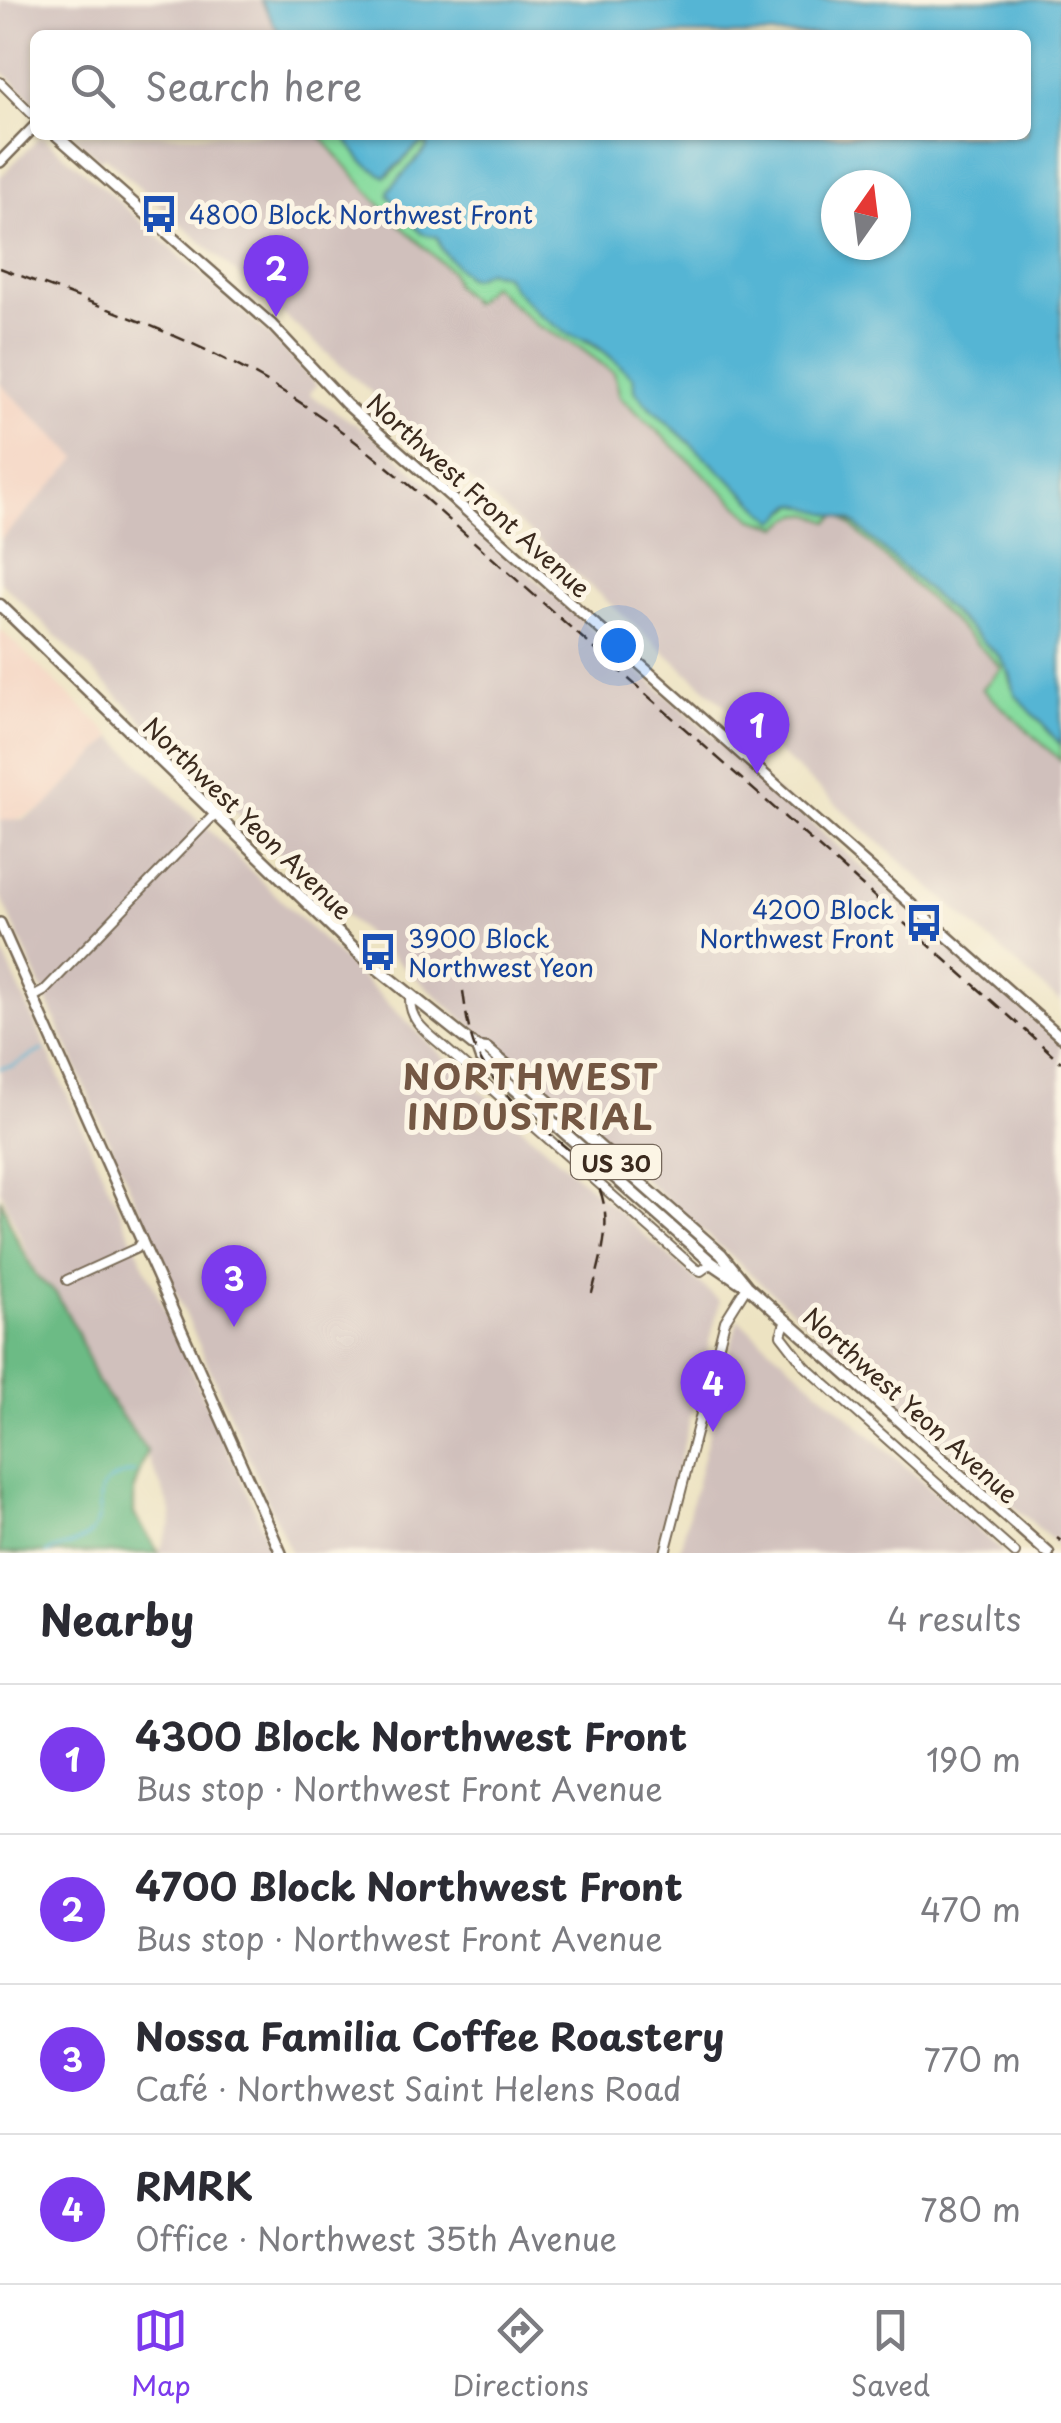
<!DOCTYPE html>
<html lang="en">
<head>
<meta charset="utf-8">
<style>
  :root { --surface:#fff; --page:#f2f2f3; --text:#2b2b33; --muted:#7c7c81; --line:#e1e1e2; --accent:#7c3aed }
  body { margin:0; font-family:"Playpen Sans",sans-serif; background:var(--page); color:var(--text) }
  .compass { position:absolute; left:821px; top:170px; width:90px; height:90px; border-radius:50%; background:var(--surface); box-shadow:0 2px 8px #0004; rotate:14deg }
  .you { position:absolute; left:618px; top:645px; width:35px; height:35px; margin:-25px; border:8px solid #fff; border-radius:50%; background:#1a73e8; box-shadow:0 0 0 15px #1a73e833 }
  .badge { display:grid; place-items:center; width:65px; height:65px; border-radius:50%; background:var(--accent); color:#fff; font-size:32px; font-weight:700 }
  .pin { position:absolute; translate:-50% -82px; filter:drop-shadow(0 2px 5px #0008) }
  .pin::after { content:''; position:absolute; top:52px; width:35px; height:30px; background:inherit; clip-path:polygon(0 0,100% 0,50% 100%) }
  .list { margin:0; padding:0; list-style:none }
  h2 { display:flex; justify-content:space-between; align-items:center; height:130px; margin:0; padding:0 40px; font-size:42px }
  h2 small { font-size:32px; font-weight:400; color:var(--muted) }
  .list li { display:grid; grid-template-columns:65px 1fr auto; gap:30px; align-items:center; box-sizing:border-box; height:150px; padding:0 40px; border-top:2px solid var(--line) }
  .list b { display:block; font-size:38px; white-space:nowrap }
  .list p { margin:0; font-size:32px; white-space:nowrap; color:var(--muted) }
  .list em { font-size:32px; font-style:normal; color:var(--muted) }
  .icon { flex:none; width:55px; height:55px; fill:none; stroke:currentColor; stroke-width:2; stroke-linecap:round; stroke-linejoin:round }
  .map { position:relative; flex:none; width:1061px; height:1553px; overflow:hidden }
  .search { position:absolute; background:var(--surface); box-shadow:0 2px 8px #0004; left:30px; right:30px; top:30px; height:110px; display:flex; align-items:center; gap:25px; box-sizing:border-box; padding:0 35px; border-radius:15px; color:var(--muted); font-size:38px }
  .sheet { height:730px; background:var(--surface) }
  nav { display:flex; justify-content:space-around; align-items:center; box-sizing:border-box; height:140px; border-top:2px solid var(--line); background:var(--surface); font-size:28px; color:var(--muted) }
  nav a { display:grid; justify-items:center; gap:5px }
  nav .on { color:var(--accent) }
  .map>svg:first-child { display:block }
</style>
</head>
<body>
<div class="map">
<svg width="1061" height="1553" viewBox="0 0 1061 1553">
  <rect width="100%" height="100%" fill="#fcf5e5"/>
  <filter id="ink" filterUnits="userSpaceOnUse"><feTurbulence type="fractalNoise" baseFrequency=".01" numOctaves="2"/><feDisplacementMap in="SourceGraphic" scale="20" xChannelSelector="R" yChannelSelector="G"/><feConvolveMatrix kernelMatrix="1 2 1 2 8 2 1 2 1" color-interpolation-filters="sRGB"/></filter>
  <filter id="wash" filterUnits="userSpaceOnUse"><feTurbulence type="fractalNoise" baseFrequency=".0048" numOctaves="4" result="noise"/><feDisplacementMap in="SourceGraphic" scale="40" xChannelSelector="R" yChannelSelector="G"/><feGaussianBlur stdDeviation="2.25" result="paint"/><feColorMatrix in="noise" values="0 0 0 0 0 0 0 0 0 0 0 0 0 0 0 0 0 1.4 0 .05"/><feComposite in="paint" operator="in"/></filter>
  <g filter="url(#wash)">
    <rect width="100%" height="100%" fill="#ede3c2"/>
    <path fill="#f4d3c1" d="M0,384L79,458L0,540Z
      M0,629L113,737L44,808L12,821L0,820Z"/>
    <path fill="#d0c0bc" d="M0,0H261L280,35H35V103L0,69Z
      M71,135H343L480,272L821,491L841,515L851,520L1005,662L1018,697L1061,745V1003L104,156L100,160Z
      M39,138L45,139L107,191L277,342L317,385L309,394L375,437L1061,1043V1548L321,894L0,581V540L78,458L0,384V177Z
      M113,737L461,1074L720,1301L656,1553H291L0,894V820L23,819L44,808Z
      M0,946L256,1512L271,1553H159L172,1521L170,1507L146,1453L93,1383L33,1266L0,1190Z
      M738,1319L938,1495L1004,1553H679Z"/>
    <path fill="#86db9e" stroke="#60825e" stroke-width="2.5" d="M319,135H343L363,162L389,175L419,145L428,143L426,149L390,190L389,196L421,233L437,237L442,249L466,277L472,279L487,271L505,275L513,288L540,315L606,353L633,377L636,392L647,404L774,520L797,504L838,514L829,522C807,511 799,510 780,527L753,519L620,397L614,373L579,347L536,325L491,285L473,303L455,286L451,272L389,215Z
      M839,514L859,527L1005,662L1015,694L1061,745V761L982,689L1002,668Z"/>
    <path fill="#6cbb85" stroke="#547252" stroke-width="2.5" d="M0,1197L14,1233L37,1277L56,1293L77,1331L97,1382L147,1451L134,1488V1514L159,1553H0Z"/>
    <path fill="#55b5d4" stroke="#487079" stroke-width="2.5" fill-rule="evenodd" d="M261,0H1061V745L1015,694L1010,674L1000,657L851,520L797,504C785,507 785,517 775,521L647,404L636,392L633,377L606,353L589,341L569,335L540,315L513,288L505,275L487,271L472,279L466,277L442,250L437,237L421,233L389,196V190L426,149L428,143L419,145L385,177L363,162L343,135H1026V35H280ZM836,185H896V245H836Z"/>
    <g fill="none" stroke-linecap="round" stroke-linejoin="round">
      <path stroke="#55b5d4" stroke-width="2.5" d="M0,1068L13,1066L42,1050
        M46,1553C59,1547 80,1544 89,1535C116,1508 76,1485 134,1472"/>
    </g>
  </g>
  <g filter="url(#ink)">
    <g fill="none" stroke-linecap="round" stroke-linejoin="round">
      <g stroke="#796b57" stroke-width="12">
        <path id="minor" d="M0,82L35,117
          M33,997L44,991L215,814
          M410,997C409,1022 427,1032 445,1048L696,1269L701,1271L712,1263
          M67,1280L137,1248L142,1240
          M786,1320L781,1335L805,1366L1015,1553
          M665,1553L725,1321L747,1286"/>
      </g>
      <g stroke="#796b57" stroke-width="14">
        <path id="major" d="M56,135L272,325L346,404L1061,1037
          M0,162L35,126
          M0,923L281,1553"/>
      </g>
      <g stroke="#796b57" stroke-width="15">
        <path id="highway" d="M0,605L362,956L477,1048L487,1049L516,1073L721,1254L747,1286L1048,1553
          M477,1048L481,1059L712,1263L740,1282"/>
      </g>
      <use href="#minor" stroke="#fff" stroke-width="8"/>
      <use href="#major" stroke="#fff" stroke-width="9"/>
      <use href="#highway" stroke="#fff" stroke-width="10"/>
      <path stroke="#3b2a1e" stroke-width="2.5" stroke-dasharray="15 8" stroke-linecap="butt" d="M0,268C88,302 179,332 262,379C323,414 377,457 429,502L1061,1062
        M463,991C466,1012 468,1033 477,1053C497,1097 569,1148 606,1181
        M589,1169C617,1210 603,1249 592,1293
        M1057,1538L1061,1541"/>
    </g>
  </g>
  <defs>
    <g id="bus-bare" transform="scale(3)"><path d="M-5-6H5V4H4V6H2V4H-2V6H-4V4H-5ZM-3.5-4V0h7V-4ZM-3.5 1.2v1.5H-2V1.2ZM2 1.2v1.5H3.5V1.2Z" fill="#1a4fb4" stroke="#fcf5e5" stroke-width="2.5" paint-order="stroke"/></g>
  </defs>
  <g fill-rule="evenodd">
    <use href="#bus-bare" x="159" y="214"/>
    <use href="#bus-bare" x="924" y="923"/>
    <use href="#bus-bare" x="378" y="952"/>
  </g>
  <g text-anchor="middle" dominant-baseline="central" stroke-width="10" stroke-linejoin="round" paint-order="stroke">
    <rect fill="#fcf5e5" stroke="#75675a" stroke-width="2.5" x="571" y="1145" width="90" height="34" rx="8"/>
    <g font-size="22" font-weight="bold" fill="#3b2a1e">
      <text x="616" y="1162">US 30</text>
    </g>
    <g font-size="25" fill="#164399" stroke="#fcf5e5" text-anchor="start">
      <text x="189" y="214">4800 Block Northwest Front</text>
      <text x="894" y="909" text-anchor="end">4200 Block<tspan x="894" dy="29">Northwest Front</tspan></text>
      <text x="408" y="938">3900 Block<tspan x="408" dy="29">Northwest Yeon</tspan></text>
    </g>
    <g font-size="25" fill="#3b2a1e" stroke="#fcf5e5">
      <text transform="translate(479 495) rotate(42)">Northwest Front Avenue</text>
      <text transform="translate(248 818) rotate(44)">Northwest Yeon Avenue</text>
      <text transform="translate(911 1405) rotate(42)">Northwest Yeon Avenue</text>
    </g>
    <g font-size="35" font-weight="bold" letter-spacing="2.5" fill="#745743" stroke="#fcf5e5">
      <text x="531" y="1075">NORTHWEST<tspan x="531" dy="40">INDUSTRIAL</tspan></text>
    </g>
  </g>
</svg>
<svg class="compass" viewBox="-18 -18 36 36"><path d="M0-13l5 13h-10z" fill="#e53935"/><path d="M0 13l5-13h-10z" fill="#7c7c81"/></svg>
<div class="you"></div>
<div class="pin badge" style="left:757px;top:774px">1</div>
<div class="pin badge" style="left:276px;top:317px">2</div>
<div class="pin badge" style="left:234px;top:1327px">3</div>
<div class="pin badge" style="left:713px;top:1432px">4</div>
<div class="search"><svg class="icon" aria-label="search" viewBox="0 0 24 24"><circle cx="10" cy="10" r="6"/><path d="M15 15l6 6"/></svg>Search here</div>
</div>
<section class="sheet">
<h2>Nearby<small>4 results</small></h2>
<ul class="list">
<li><span class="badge">1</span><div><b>4300 Block Northwest Front</b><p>Bus stop · Northwest Front Avenue</p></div><em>190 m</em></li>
<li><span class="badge">2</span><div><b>4700 Block Northwest Front</b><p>Bus stop · Northwest Front Avenue</p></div><em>470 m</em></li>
<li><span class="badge">3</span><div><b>Nossa Familia Coffee Roastery</b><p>Café · Northwest Saint Helens Road</p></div><em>770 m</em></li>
<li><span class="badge">4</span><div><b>RMRK</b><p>Office · Northwest 35th Avenue</p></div><em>780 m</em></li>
</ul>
</section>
<nav>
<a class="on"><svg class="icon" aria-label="map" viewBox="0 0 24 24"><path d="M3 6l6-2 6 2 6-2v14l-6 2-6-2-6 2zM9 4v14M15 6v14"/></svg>Map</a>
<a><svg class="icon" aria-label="directions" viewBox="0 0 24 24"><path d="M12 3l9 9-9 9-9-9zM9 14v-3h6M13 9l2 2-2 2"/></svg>Directions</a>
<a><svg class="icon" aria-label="saved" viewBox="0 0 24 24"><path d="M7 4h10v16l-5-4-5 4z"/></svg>Saved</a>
</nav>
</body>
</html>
